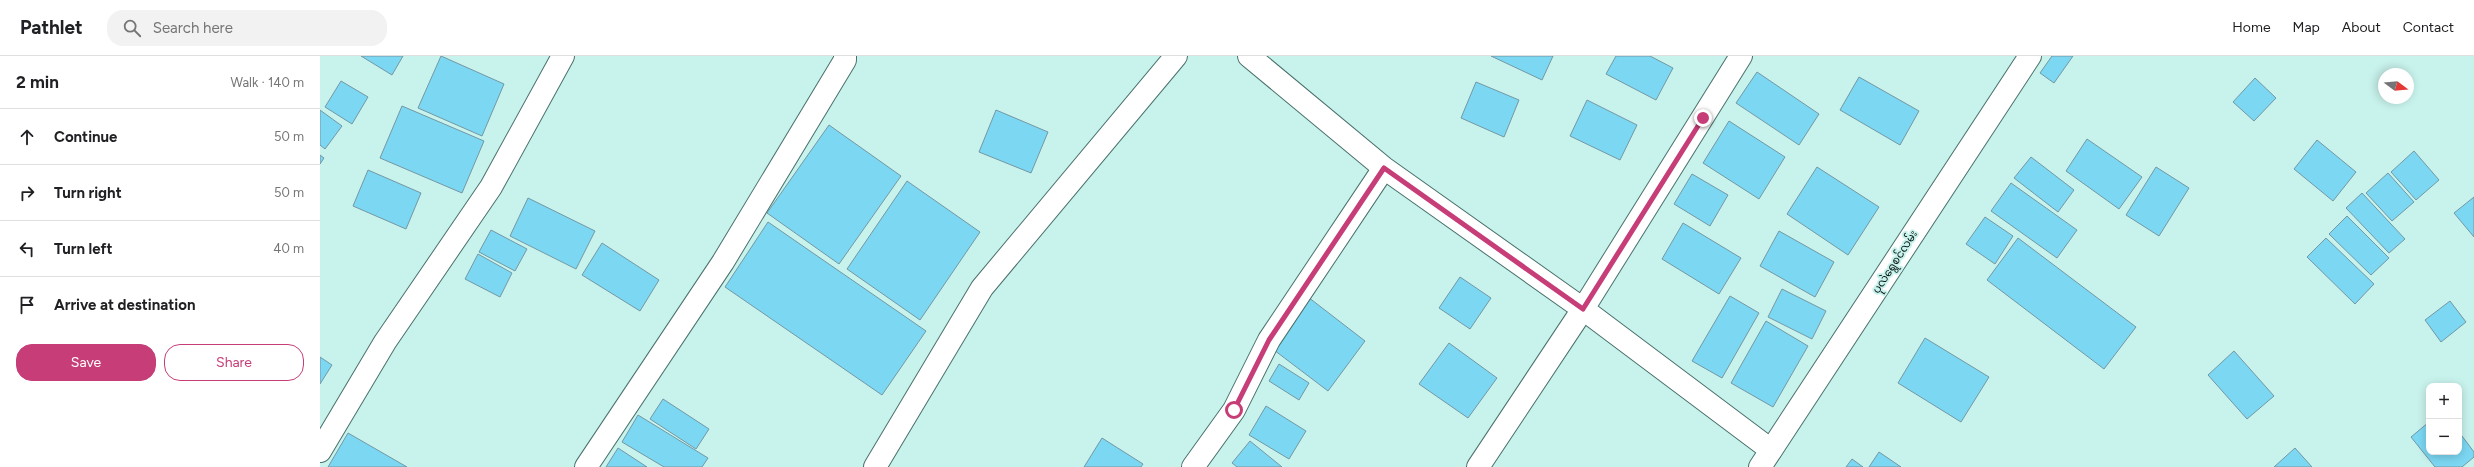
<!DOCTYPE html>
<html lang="en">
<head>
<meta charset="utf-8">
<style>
  :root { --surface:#fff; --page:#f2f2f2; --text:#202124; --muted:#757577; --line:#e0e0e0; --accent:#c63d78 }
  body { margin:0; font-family:Figtree,"Noto Sans Myanmar",sans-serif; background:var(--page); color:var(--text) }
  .controls { position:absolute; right:12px; bottom:12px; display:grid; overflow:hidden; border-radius:8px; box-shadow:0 2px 10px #0003 }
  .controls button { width:36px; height:36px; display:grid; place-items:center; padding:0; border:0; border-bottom:1px solid var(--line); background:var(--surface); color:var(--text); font:20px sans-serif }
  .compass { position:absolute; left:2058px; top:12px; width:36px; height:36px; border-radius:50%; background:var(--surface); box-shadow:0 2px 10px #0003; rotate:106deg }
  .stop { position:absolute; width:12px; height:12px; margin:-9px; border:3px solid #c63d78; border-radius:50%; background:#fff }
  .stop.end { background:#c63d78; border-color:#fff; box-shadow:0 1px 4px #0008 }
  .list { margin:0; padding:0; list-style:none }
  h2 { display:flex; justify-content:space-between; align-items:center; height:52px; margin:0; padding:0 16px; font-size:17px }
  h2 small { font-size:13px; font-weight:400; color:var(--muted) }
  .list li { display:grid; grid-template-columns:26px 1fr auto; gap:12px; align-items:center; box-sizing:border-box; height:56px; padding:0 16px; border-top:1px solid var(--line) }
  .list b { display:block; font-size:15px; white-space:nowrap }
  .list em { font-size:13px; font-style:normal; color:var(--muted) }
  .actions { display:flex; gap:8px; padding:12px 16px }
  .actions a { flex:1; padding:9px 0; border:1px solid var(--accent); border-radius:16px; text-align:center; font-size:14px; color:var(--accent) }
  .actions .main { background:var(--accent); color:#fff }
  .icon { flex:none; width:22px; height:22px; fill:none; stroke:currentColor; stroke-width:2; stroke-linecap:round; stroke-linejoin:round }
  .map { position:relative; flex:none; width:2154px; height:411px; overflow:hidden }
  header { display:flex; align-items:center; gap:24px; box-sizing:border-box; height:56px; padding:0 20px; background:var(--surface); border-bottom:1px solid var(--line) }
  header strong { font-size:19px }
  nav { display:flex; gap:22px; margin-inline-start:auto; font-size:14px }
  .search { width:280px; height:36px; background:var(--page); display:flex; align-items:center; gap:10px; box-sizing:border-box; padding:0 14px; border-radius:16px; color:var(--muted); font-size:15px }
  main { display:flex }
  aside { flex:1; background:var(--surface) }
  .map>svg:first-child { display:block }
</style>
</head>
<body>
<header>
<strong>Pathlet</strong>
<div class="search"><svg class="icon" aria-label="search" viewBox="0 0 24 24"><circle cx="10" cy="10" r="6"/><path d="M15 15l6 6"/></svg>Search here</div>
<nav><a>Home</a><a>Map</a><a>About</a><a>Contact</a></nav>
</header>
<main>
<aside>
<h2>2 min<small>Walk · 140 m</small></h2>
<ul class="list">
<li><svg class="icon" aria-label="ahead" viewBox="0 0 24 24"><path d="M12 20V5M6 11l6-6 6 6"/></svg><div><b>Continue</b></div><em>50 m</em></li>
<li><svg class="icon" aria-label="right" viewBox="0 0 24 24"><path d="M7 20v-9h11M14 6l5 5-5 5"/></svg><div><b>Turn right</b></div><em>50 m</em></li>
<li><svg class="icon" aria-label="left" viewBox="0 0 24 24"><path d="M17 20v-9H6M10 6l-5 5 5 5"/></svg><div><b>Turn left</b></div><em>40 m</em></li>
<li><svg class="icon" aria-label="arrive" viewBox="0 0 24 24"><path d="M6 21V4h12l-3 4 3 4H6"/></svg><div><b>Arrive at destination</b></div></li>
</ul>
<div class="actions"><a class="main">Save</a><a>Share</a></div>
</aside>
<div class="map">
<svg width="2154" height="411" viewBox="0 0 2154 411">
  <rect width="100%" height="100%" fill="#c8f2ec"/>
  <path fill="#7cd7f3" stroke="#7398a4" d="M41,0H83L72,19Z
    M121,0L184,28L162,80L98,52Z
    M1171,0H1233L1222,24Z
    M1296,0H1330L1353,12L1336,44L1286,18Z
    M1732,0H1753L1734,27L1720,17Z
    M1437,16L1499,58L1479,89L1416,47Z
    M1539,21L1599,55L1580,89L1520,54Z
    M1935,22L1956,42L1934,65L1913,46Z
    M21,25L48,41L32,68L5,51Z
    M1156,26L1199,44L1184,81L1141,62Z
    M1267,44L1317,69L1300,104L1250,80Z
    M82,50L164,85L142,137L60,102Z
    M0,54L22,70L5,93L0,89Z
    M676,54L728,76L711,117L659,96Z
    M1409,65L1465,101L1439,143L1383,107Z
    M509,69L581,120L519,208L447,157Z
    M1767,83L1822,121L1799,153L1746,115Z
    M1997,84L2036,116L2013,145L1974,113Z
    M2094,95L2119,124L2096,144L2071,116Z
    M0,99L4,102L0,108Z
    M1711,101L1754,134L1738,156L1694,122Z
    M1497,111L1559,151L1528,199L1467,158Z
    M1836,111L1869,132L1839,180L1806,159Z
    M48,114L101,137L86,173L33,150Z
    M2068,117L2094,146L2072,165L2046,137Z
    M1372,118L1408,139L1390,170L1354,148Z
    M587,125L660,176L600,264L527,213Z
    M1691,127L1757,174L1737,202L1671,155Z
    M2042,137L2085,183L2069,197L2026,152Z
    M2154,141V181L2134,157Z
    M208,142L275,175L256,213L190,180Z
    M2027,160L2069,202L2051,219L2009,178Z
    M1665,161L1693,180L1675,208L1646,188Z
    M448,166L606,275L562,339L405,231Z
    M1363,167L1421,202L1399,238L1342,203Z
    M171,174L207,193L195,215L159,196Z
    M1459,175L1514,206L1495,241L1440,210Z
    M1698,182L1816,271L1784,313L1667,224Z
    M2006,182L2054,228L2035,248L1987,201Z
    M282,187L339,224L320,255L262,219Z
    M158,198L192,217L180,241L145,223Z
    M1140,221L1171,242L1150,273L1119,252Z
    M1462,233L1506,255L1492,283L1448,261Z
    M1410,240L1439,257L1402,322L1372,305Z
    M988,241L1045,285L1008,335L950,291Z
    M2130,245L2146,266L2121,286L2105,264Z
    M1446,265L1488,290L1453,351L1411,327Z
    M1605,282L1669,321L1641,366L1578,327Z
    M1129,287L1177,322L1148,362L1099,328Z
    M1914,295L1954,340L1927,363L1888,319Z
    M0,301L12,309L0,328Z
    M959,308L989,327L979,344L949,325Z
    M343,343L389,373L376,393L330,363Z
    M946,350L986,375L969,403L929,379Z
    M318,359L388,402L382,411H344L302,386Z
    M2109,366V396H2139V376L2154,396V401L2142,411H2115L2091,381Z
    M28,377L87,411H8Z
    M782,382L823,408L821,411H764Z
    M930,385L962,411H917L912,407Z
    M298,392L327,411H286Z
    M1975,392L1992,411H1954Z
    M1559,396L1581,411H1549Z
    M1532,403L1543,411H1526Z"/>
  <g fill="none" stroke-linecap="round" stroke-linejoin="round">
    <g stroke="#4a716c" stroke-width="24">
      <path id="minor" d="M929,0L1064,112L1263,253L1451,394
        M0,395L65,286L171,131L243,0
        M266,411L403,206L525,4V0
        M555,411L662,232L856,0
        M873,411L914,354L949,284L1064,112
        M1158,411L1263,253L1421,0"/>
    </g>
    <g stroke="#4a716c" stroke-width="24">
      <path id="tertiary" d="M1440,411L1710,0"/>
    </g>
    <use href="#minor" stroke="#fff" stroke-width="22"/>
    <use href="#tertiary" stroke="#fff" stroke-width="22"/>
  </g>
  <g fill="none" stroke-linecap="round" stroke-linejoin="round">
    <path stroke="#c63d78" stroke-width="5" d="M914,354L949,284L1064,112L1263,253L1383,62"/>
  </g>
  <g text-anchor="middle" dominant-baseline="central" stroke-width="4" stroke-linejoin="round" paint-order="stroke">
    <g font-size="11" fill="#071715" stroke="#c8f2ec">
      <text transform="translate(1575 206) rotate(-57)">ပုလဲရွေစင်လမ်း</text>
    </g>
  </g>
</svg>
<div class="controls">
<button>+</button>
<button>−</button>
</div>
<svg class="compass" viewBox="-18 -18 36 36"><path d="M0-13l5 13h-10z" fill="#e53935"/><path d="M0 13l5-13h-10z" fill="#757577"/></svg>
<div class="stop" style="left:914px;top:354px"></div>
<div class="stop end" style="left:1383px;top:62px"></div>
</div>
</main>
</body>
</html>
